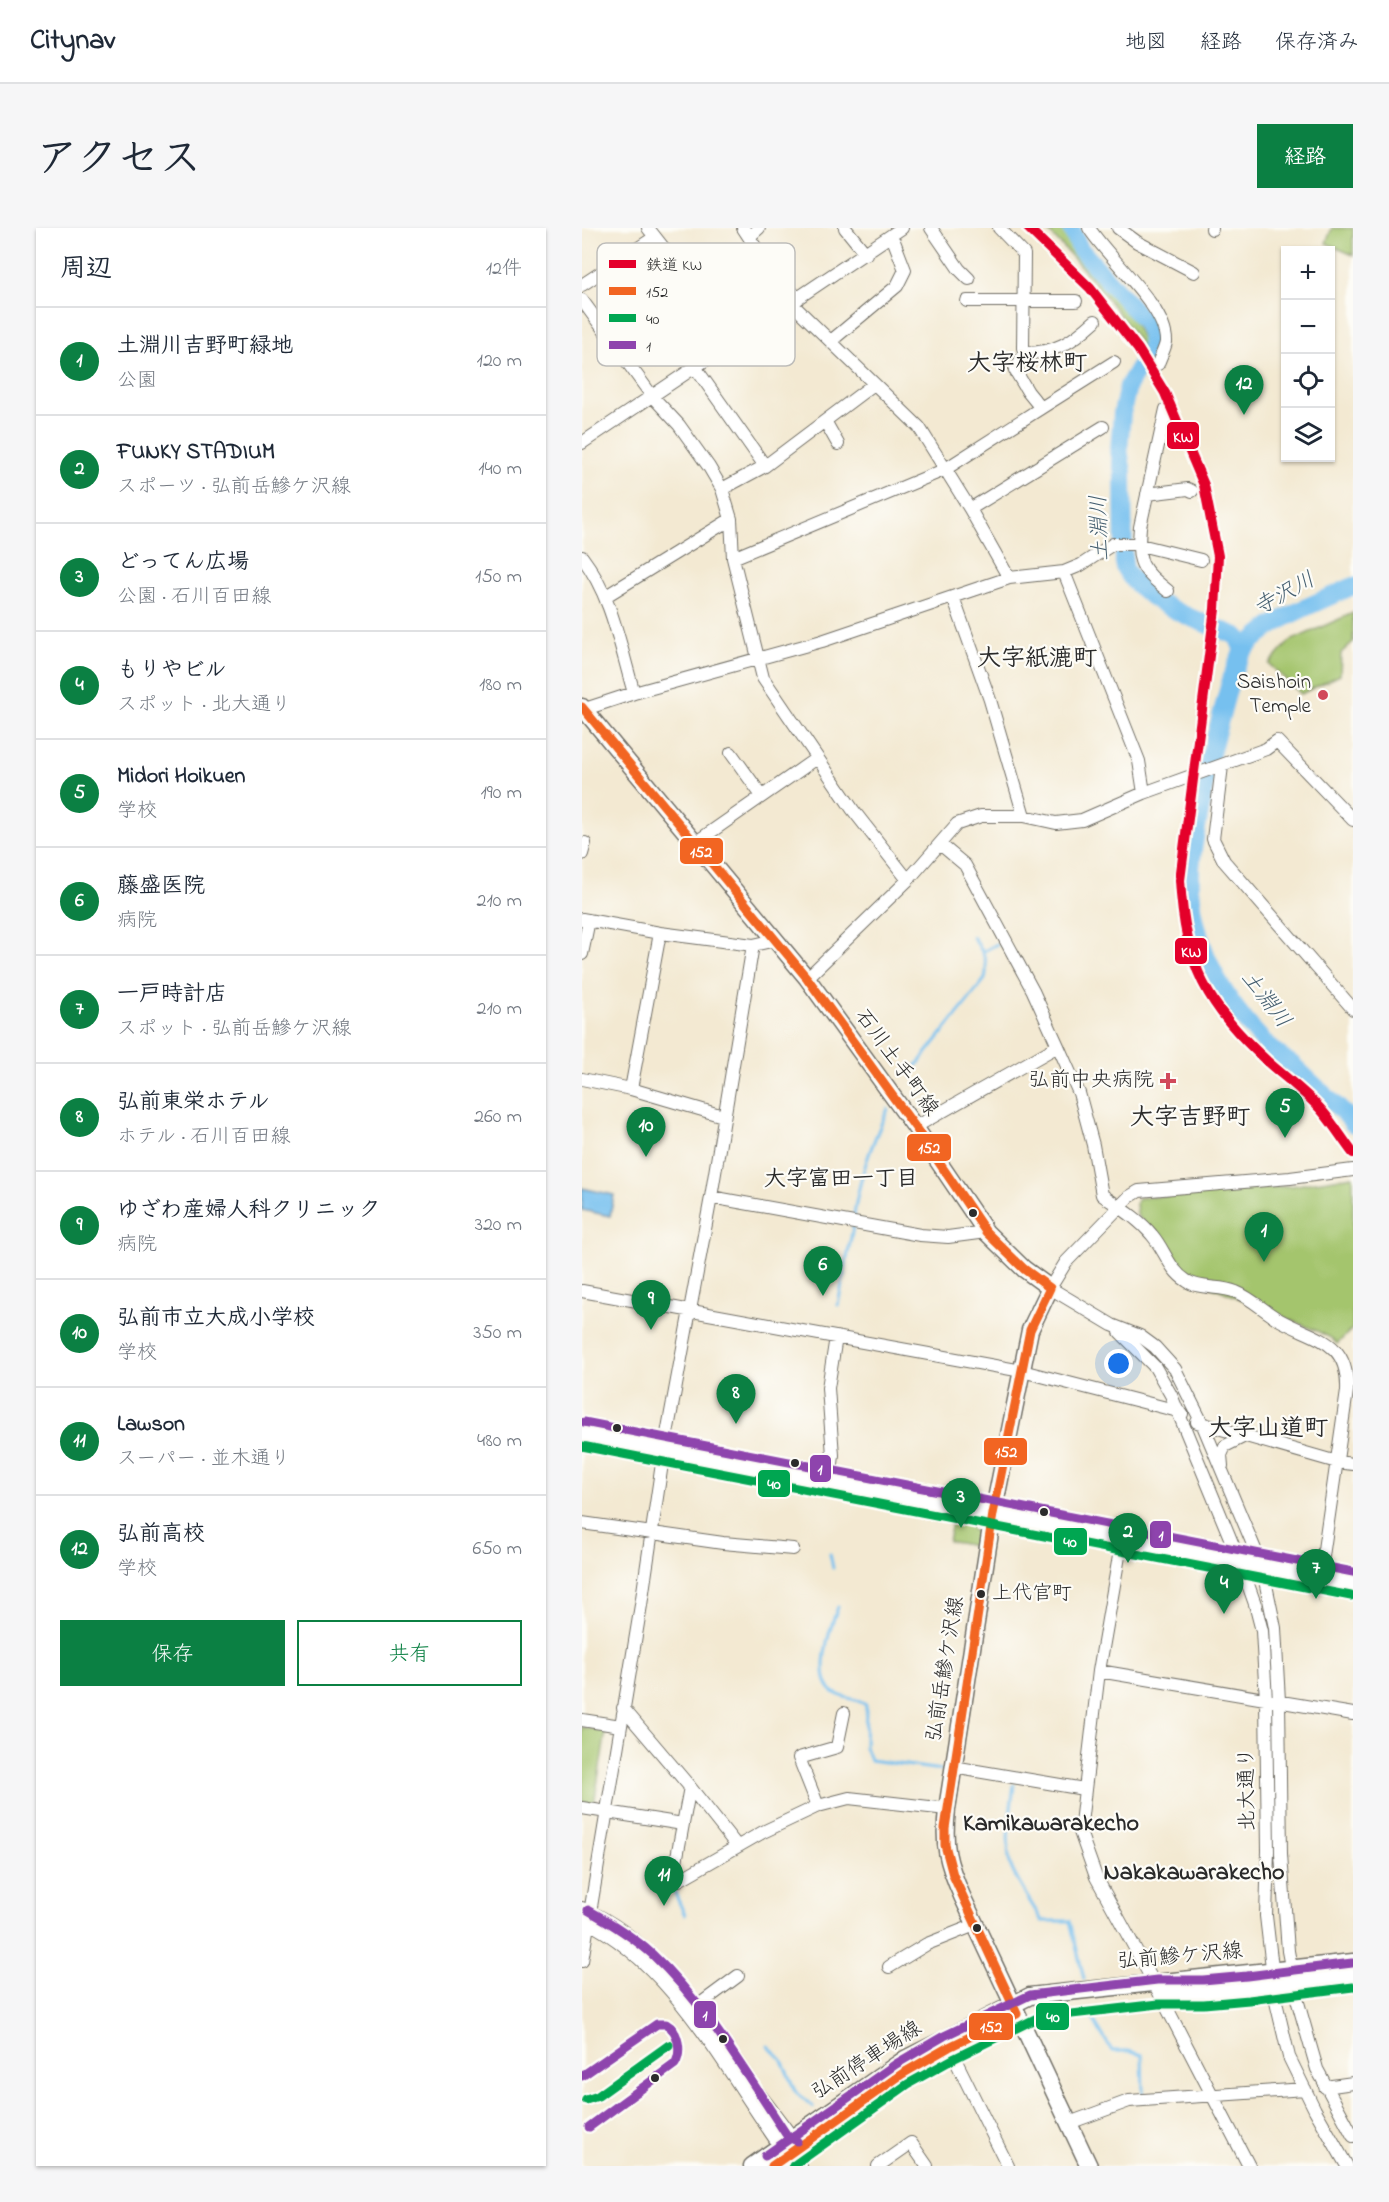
<!DOCTYPE html>
<html lang="ja">
<head>
<meta charset="utf-8">
<style>
  :root { --surface:#fff; --page:#f6f6f7; --text:#1f2937; --muted:#747a83; --line:#e0e1e3; --accent:#0b8043 }
  body { margin:0; font-family:"Indie Flower","Klee One",sans-serif; background:var(--page); color:var(--text) }
  .controls { position:absolute; right:18px; top:18px; display:grid; overflow:hidden; border-radius:0px; box-shadow:0 2px 4px #0004 }
  .controls button { width:54px; height:54px; display:grid; place-items:center; padding:0; border:0; border-bottom:2px solid var(--line); background:var(--surface); color:var(--text); font:30px sans-serif }
  .you { position:absolute; left:537px; top:1136px; width:21px; height:21px; margin:-15px; border:4px solid #fff; border-radius:50%; background:#1a73e8; box-shadow:0 0 0 9px #1a73e833 }
  .badge { display:grid; place-items:center; width:39px; height:39px; border-radius:50%; background:var(--accent); color:#fff; font-size:20px; font-weight:700 }
  .pin { position:absolute; translate:-50% -50px; filter:drop-shadow(0 2px 3px #0008) }
  .pin::after { content:''; position:absolute; top:32px; width:21px; height:18px; background:inherit; clip-path:polygon(0 0,100% 0,50% 100%) }
  .list { margin:0; padding:0; list-style:none }
  h2 { display:flex; justify-content:space-between; align-items:center; height:78px; margin:0; padding:0 24px; font-size:26px }
  h2 small { font-size:20px; font-weight:400; color:var(--muted) }
  .list li { display:grid; grid-template-columns:39px 1fr auto; gap:18px; align-items:center; box-sizing:border-box; height:108px; padding:0 24px; border-top:2px solid var(--line) }
  .list b { display:block; font-size:22px; white-space:nowrap }
  .list p { margin:0; font-size:20px; white-space:nowrap; color:var(--muted) }
  .list em { font-size:20px; font-style:normal; color:var(--muted) }
  .actions { display:flex; gap:12px; padding:18px 24px }
  .actions a { flex:1; padding:14px 0; border:2px solid var(--accent); border-radius:0px; text-align:center; font-size:21px; color:var(--accent) }
  .actions .main { background:var(--accent); color:#fff }
  .icon { flex:none; width:33px; height:33px; fill:none; stroke:currentColor; stroke-width:2; stroke-linecap:round; stroke-linejoin:round }
  .map { position:relative; flex:none; width:771px; height:1938px; overflow:hidden; border-radius:0px }
  header { display:flex; align-items:center; gap:36px; box-sizing:border-box; height:84px; padding:0 30px; background:var(--surface); border-bottom:2px solid var(--line) }
  header strong { font-size:28px }
  nav { display:flex; gap:33px; margin-inline-start:auto; font-size:21px }
  .intro { display:flex; align-items:center; justify-content:space-between; box-sizing:border-box; height:144px; padding:0 36px }
  h1 { margin:0; font-size:42px }
  .button { padding:15px 27px; border-radius:0px; background:var(--accent); color:#fff; font-size:21px; font-weight:700 }
  main { display:flex; gap:36px; padding:0 36px }
  aside { flex:1; background:var(--surface); border-radius:0px; box-shadow:0 2px 4px #0004 }
  .map>svg:first-child { display:block }
</style>
</head>
<body>
<header>
<strong>Citynav</strong>
<nav><a>地図</a><a>経路</a><a>保存済み</a></nav>
</header>
<div class="intro"><h1>アクセス</h1><a class="button">経路</a></div>
<main>
<aside>
<h2>周辺<small>12件</small></h2>
<ul class="list">
<li><span class="badge">1</span><div><b>土淵川吉野町緑地</b><p>公園</p></div><em>120 m</em></li>
<li><span class="badge">2</span><div><b>FUNKY STADIUM</b><p>スポーツ · 弘前岳鰺ケ沢線</p></div><em>140 m</em></li>
<li><span class="badge">3</span><div><b>どってん広場</b><p>公園 · 石川百田線</p></div><em>150 m</em></li>
<li><span class="badge">4</span><div><b>もりやビル</b><p>スポット · 北大通り</p></div><em>180 m</em></li>
<li><span class="badge">5</span><div><b>Midori Hoikuen</b><p>学校</p></div><em>190 m</em></li>
<li><span class="badge">6</span><div><b>藤盛医院</b><p>病院</p></div><em>210 m</em></li>
<li><span class="badge">7</span><div><b>一戸時計店</b><p>スポット · 弘前岳鰺ケ沢線</p></div><em>210 m</em></li>
<li><span class="badge">8</span><div><b>弘前東栄ホテル</b><p>ホテル · 石川百田線</p></div><em>260 m</em></li>
<li><span class="badge">9</span><div><b>ゆざわ産婦人科クリニック</b><p>病院</p></div><em>320 m</em></li>
<li><span class="badge">10</span><div><b>弘前市立大成小学校</b><p>学校</p></div><em>350 m</em></li>
<li><span class="badge">11</span><div><b>Lawson</b><p>スーパー · 並木通り</p></div><em>480 m</em></li>
<li><span class="badge">12</span><div><b>弘前高校</b><p>学校</p></div><em>650 m</em></li>
</ul>
<div class="actions"><a class="main">保存</a><a>共有</a></div>
</aside>
<div class="map">
<svg width="771" height="1938" viewBox="0 0 771 1938">
  <rect width="100%" height="100%" fill="#fdfcf7"/>
  <filter id="ink" filterUnits="userSpaceOnUse"><feTurbulence type="fractalNoise" baseFrequency=".0167" numOctaves="2"/><feDisplacementMap in="SourceGraphic" scale="12" xChannelSelector="R" yChannelSelector="G"/><feConvolveMatrix kernelMatrix="1 2 1 2 8 2 1 2 1" color-interpolation-filters="sRGB"/></filter>
  <filter id="wash" filterUnits="userSpaceOnUse"><feTurbulence type="fractalNoise" baseFrequency=".008" numOctaves="4" result="noise"/><feDisplacementMap in="SourceGraphic" scale="24" xChannelSelector="R" yChannelSelector="G"/><feGaussianBlur stdDeviation="1.35" result="paint"/><feColorMatrix in="noise" values="0 0 0 0 0 0 0 0 0 0 0 0 0 0 0 0 0 1.4 0 .05"/><feComposite in="paint" operator="in"/></filter>
  <g filter="url(#wash)">
    <rect width="100%" height="100%" fill="#f3e9d2"/>
    <path fill="#a4c56d" stroke="#68784c" stroke-width="1.5" d="M463,0H483L499,27L551,91L562,114L560,119C532,75 499,37 463,0Z
      M750,0H771V27L744,15Z
      M771,385V414L759,425L758,447L719,466L687,436L708,413Z
      M771,948V1100L755,1116L749,1110L735,1103L607,1049L555,987L554,975L557,970L709,958Z
      M371,1291L385,1294L394,1306L392,1318L366,1313Z
      M0,1499L24,1503L12,1576L0,1574Z"/>
    <path fill="#76c0ef" stroke="#50768d" stroke-width="1.5" d="M0,960L32,967L28,988L0,982Z"/>
    <g fill="none" stroke-linecap="round" stroke-linejoin="round">
      <path stroke="#76c0ef" stroke-width="3" d="M402,723L415,716
        M332,841L403,751C407,732 401,724 391,709
        M271,993C277,950 288,919 306,881
        M256,1077L271,999
        M248,1326L251,1340
        M256,1379C249,1397 230,1452 253,1465C263,1471 274,1470 284,1477L283,1519L288,1532L359,1542
        M432,1557C429,1582 423,1611 428,1636C432,1650 452,1679 460,1693H488L502,1751
        M92,1663L103,1687
        M508,1786L530,1823H546L560,1827L561,1866
        M186,1818L200,1832L213,1863L231,1879"/>
      <path stroke="#76c0ef" stroke-width="18" d="M489,0L498,21L563,94L568,105L569,119L546,158L540,185L537,222L541,245L542,339C562,376 617,393 655,408L661,423
        M771,358C734,376 689,390 662,422C650,438 642,479 636,499C628,526 623,552 619,579C614,605 607,634 609,661C612,706 630,750 658,786C672,804 689,824 710,836L763,886L771,896"/>
    </g>
  </g>
  <g filter="url(#ink)">
    <g fill="none" stroke-linecap="round" stroke-linejoin="round">
      <g stroke="#716e65" stroke-width="14">
        <path id="minor" d="M66,0L154,112
          M161,0L182,32L216,71
          M263,0L284,26
          M349,0L377,41L387,51
          M507,0C527,32 585,79 584,114C583,121 578,129 576,136
          M536,0L555,14L612,44
          M630,0V1
          M168,8L177,0
          M0,57L73,9
          M0,72L70,168L97,197L127,239L140,261L149,291L151,330L181,450L271,582L326,652
          M385,73H494
          M209,75L337,199L388,281L427,350
          M249,113L315,58L323,42L310,8
          M443,125C474,125 490,114 513,93
          M113,139L183,238
          M459,180L532,134
          M584,181L558,299C555,336 558,340 586,363
          M243,193L256,216
          M0,215L320,0
          M140,261L183,238L292,156
          M565,266L606,261L610,263
          M388,281L521,199
          M0,329C30,368 38,418 52,465
          M151,330L362,242L459,180L446,164L433,142L443,125L441,120L442,26L417,0
          M482,344L557,533L562,565
          M24,368L149,291
          M371,369L408,472L442,588
          M0,482L52,465L240,413L427,350L482,344L499,337L531,316H554L619,332
          M149,525L180,568
          M640,538L631,611L642,633L771,781
          M113,615L235,530
          M358,616L383,637L451,763L476,818L497,865L511,917L520,967C537,979 556,990 570,1007C583,1022 587,1042 605,1053C618,1062 639,1057 654,1064C669,1070 682,1083 696,1091C733,1112 767,1111 765,1163L738,1349
          M0,626L3,615
          M0,691L78,705L171,717L194,712
          M0,726L7,692
          M225,750L326,652L375,596L399,588H442L474,595L500,592L562,565L684,521L695,513L771,592
          M0,851L49,861L141,888
          M49,861L78,705
          M333,899L476,818
          M771,942L708,950L557,963L547,969L484,1034L468,1060L530,1097L558,1108L573,1119L593,1141L620,1195L680,1338L693,1400L697,1473L699,1626L706,1723L715,1771L735,1841L771,1908
          M129,969L338,1007L366,1009L404,1004
          M0,1063L440,1143L596,1183L600,1186
          M538,1104L573,1139L589,1167L658,1334L673,1376L680,1403L684,1472L686,1623L684,1688L694,1774L707,1829L733,1882L765,1938
          M615,1194L755,1234L771,1236
          M640,1238L639,1227L643,1218L663,1208
          M248,1254L251,1227L246,1160L254,1109
          M0,1295L141,1315L211,1321
          M540,1311L517,1443L498,1604L514,1649L572,1755L667,1938
          M517,1443L771,1486
          M41,1480L108,1559L155,1618
          M0,1492L39,1498
          M371,1539L502,1561
          M236,1578L217,1530L255,1519L262,1485
          M0,1580L101,1596L92,1645L97,1652L181,1604L236,1578L267,1570L365,1581
          M101,1596L108,1559
          M0,1680C72,1710 114,1778 157,1839C175,1862 193,1886 210,1909V1917
          M1,1692C89,1734 143,1841 198,1918L210,1924L219,1938
          M0,1733L59,1377L82,1222L129,969L171,717
          M307,1739L345,1716L393,1697
          M110,1782L156,1748
          M367,1819L426,1938
          M743,1859L771,1855
          M487,1895L547,1873L723,1861
          M296,1938L329,1915L345,1938"/>
      </g>
      <g stroke="#716e65" stroke-width="19">
        <path id="major" d="M0,479L225,750L333,899L404,1004L442,1041L468,1060L448,1102L411,1286L365,1581C361,1618 365,1634 380,1668L507,1938
          M0,1206L771,1356
          M582,1763L622,1764L771,1747
          M170,1938L323,1831L448,1768L771,1734
          M190,1938L293,1864L355,1825"/>
      </g>
      <use href="#minor" stroke="#fff" stroke-width="12"/>
      <use href="#major" stroke="#fff" stroke-width="16"/>
      <g stroke="#fdfcf7" stroke-width="14">
        <path id="bus-1" d="M0,479L225,750L333,899L404,1004L442,1041L468,1060
          M190,1938L320,1846L367,1819L435,1786L371,1647L363,1617V1600L411,1286L448,1102L468,1060"/>
      </g>
      <g stroke="#fdfcf7" stroke-width="14">
        <path id="bus-2" d="M0,1218L769,1368
          M4,1872L16,1868L87,1817
          M211,1938L326,1856L373,1830L455,1790L577,1776H622L667,1772L771,1759"/>
      </g>
      <g stroke="#fdfcf7" stroke-width="14">
        <path id="bus-3" d="M2,1194L771,1344
          M6,1682C29,1695 50,1708 70,1726C125,1778 164,1846 206,1909L215,1913
          M0,1848L75,1796H84C97,1803 100,1824 93,1836L7,1899
          M183,1928L314,1836L362,1808L448,1767L575,1752H621L665,1748L770,1735"/>
      </g>
      <use href="#bus-1" stroke="#f26522" stroke-width="9"/>
      <use href="#bus-2" stroke="#00a651" stroke-width="9"/>
      <use href="#bus-3" stroke="#8e44ad" stroke-width="9"/>
      <g stroke="#fdfcf7" stroke-width="15">
        <path id="rail-1" d="M446,0L508,60L556,121L583,165L622,257L636,328L633,381L598,652C603,738 624,777 687,835C705,851 726,866 741,884C752,897 761,912 771,925"/>
      </g>
      <use href="#rail-1" stroke="#e4002b" stroke-width="10"/>
    </g>
  </g>
  <g fill="#d1495b" stroke="#fdfcf7" stroke-width="2">
    <circle cx="741" cy="467" r="6"/>
    <path d="M583 844h6v6h6v6h-6v6h-6v-6h-6v-6h6z"/>
  </g>
  <g fill="#2b2b2b" stroke="#fdfcf7" stroke-width="2">
    <circle cx="391" cy="985" r="5"/>
    <circle cx="35" cy="1200" r="5"/>
    <circle cx="213" cy="1235" r="5"/>
    <circle cx="462" cy="1284" r="5"/>
    <circle cx="399" cy="1366" r="5"/>
    <circle cx="395" cy="1700" r="5"/>
    <circle cx="141" cy="1811" r="5"/>
    <circle cx="73" cy="1850" r="5"/>
  </g>
  <g text-anchor="middle" dominant-baseline="central" stroke-width="4.5" stroke-linejoin="round" paint-order="stroke">
    <g font-size="20" fill="#2b2b2b" stroke="#fdfcf7" text-anchor="start">
      <text x="410" y="1366">上代官町</text>
    </g>
    <g font-size="21" fill="#2b2b2b" stroke="#fdfcf7" text-anchor="end">
      <text x="729" y="455">Saishoin<tspan x="729" dy="24">Temple</tspan></text>
      <text x="572" y="853">弘前中央病院</text>
    </g>
    <g font-size="21" fill="#2b2b2b" stroke="#fdfcf7">
      <text transform="translate(314 835) rotate(54)">石川土手町線</text>
      <text transform="translate(364 1441) rotate(-81)">弘前岳鰺ケ沢線</text>
      <text transform="translate(666 1561) rotate(-91)">北大通り</text>
      <text transform="translate(598 1729) rotate(-5)">弘前鰺ケ沢線</text>
      <text transform="translate(285 1833) rotate(-33)">弘前停車場線</text>
    </g>
    <g font-size="22" font-style="italic" fill="#455f70" stroke="#fdfcf7">
      <text transform="translate(519 300) rotate(-92)">土淵川</text>
      <text transform="translate(703 367) rotate(-29)">寺沢川</text>
      <text transform="translate(683 772) rotate(52)">土淵川</text>
    </g>
    <g font-size="22" font-weight="bold" fill="#2b2b2b" stroke="#fdfcf7">
      <text x="259" y="952">大字富田一丁目</text>
    </g>
    <g font-size="24" font-weight="bold" fill="#2b2b2b" stroke="#fdfcf7">
      <text x="445" y="136">大字桜林町</text>
      <text x="455" y="431">大字紙漉町</text>
      <text x="608" y="890">大字吉野町</text>
      <text x="686" y="1201">大字山道町</text>
      <text x="469" y="1596">Kamikawarakecho</text>
      <text x="612" y="1645">Nakakawarakecho</text>
    </g>
  </g>
  <rect x="15" y="15" width="198" height="123" rx="9" fill="#fdfcf7" stroke="#bebdba" stroke-width="1.5"/>
  <rect x="27" y="32" width="27" height="8" fill="#e4002b"/>
  <rect x="27" y="59" width="27" height="8" fill="#f26522"/>
  <rect x="27" y="86" width="27" height="8" fill="#00a651"/>
  <rect x="27" y="113" width="27" height="8" fill="#8e44ad"/>
  <g font-size="16" fill="#2b2b2b">
    <text x="64" y="42">鉄道 KW</text>
    <text x="64" y="69">152</text>
    <text x="64" y="96">40</text>
    <text x="64" y="123">1</text>
  </g>
  <g stroke="#fdfcf7" stroke-width="2">
    <rect x="584" y="193" width="34" height="29" rx="6" fill="#e4002b"/>
    <rect x="97" y="609" width="45" height="28" rx="6" fill="#f26522"/>
    <rect x="592" y="709" width="34" height="28" rx="6" fill="#e4002b"/>
    <rect x="324" y="905" width="46" height="29" rx="6" fill="#f26522"/>
    <rect x="401" y="1209" width="45" height="29" rx="6" fill="#f26522"/>
    <rect x="227" y="1226" width="23" height="29" rx="6" fill="#8e44ad"/>
    <rect x="175" y="1241" width="34" height="29" rx="6" fill="#00a651"/>
    <rect x="567" y="1292" width="23" height="29" rx="6" fill="#8e44ad"/>
    <rect x="471" y="1299" width="35" height="29" rx="6" fill="#00a651"/>
    <rect x="111" y="1772" width="24" height="29" rx="6" fill="#8e44ad"/>
    <rect x="453" y="1774" width="35" height="29" rx="6" fill="#00a651"/>
    <rect x="386" y="1784" width="46" height="29" rx="6" fill="#f26522"/>
  </g>
  <g font-size="16" text-anchor="middle" font-weight="bold" fill="#fff">
    <text x="601" y="214">KW</text>
    <text x="119" y="629">152</text>
    <text x="609" y="729">KW</text>
    <text x="347" y="925">152</text>
    <text x="424" y="1229">152</text>
    <text x="238" y="1246">1</text>
    <text x="192" y="1261">40</text>
    <text x="579" y="1312">1</text>
    <text x="488" y="1319">40</text>
    <text x="123" y="1792">1</text>
    <text x="471" y="1794">40</text>
    <text x="409" y="1804">152</text>
  </g>
</svg>
<div class="controls">
<button>+</button>
<button>−</button>
<button><svg class="icon" aria-label="locate" viewBox="0 0 24 24"><circle cx="12" cy="12" r="6"/><path d="M12 2v4M12 18v4M2 12h4M18 12h4"/></svg></button>
<button><svg class="icon" aria-label="layers" viewBox="0 0 24 24"><path d="M12 4l9 5-9 5-9-5zM3 14l9 5 9-5"/></svg></button>
</div>
<div class="you"></div>
<div class="pin badge" style="left:682px;top:1034px">1</div>
<div class="pin badge" style="left:546px;top:1335px">2</div>
<div class="pin badge" style="left:379px;top:1300px">3</div>
<div class="pin badge" style="left:642px;top:1386px">4</div>
<div class="pin badge" style="left:703px;top:910px">5</div>
<div class="pin badge" style="left:241px;top:1068px">6</div>
<div class="pin badge" style="left:734px;top:1371px">7</div>
<div class="pin badge" style="left:154px;top:1196px">8</div>
<div class="pin badge" style="left:69px;top:1102px">9</div>
<div class="pin badge" style="left:64px;top:929px">10</div>
<div class="pin badge" style="left:82px;top:1678px">11</div>
<div class="pin badge" style="left:662px;top:187px">12</div>
</div>
</main>
</body>
</html>
